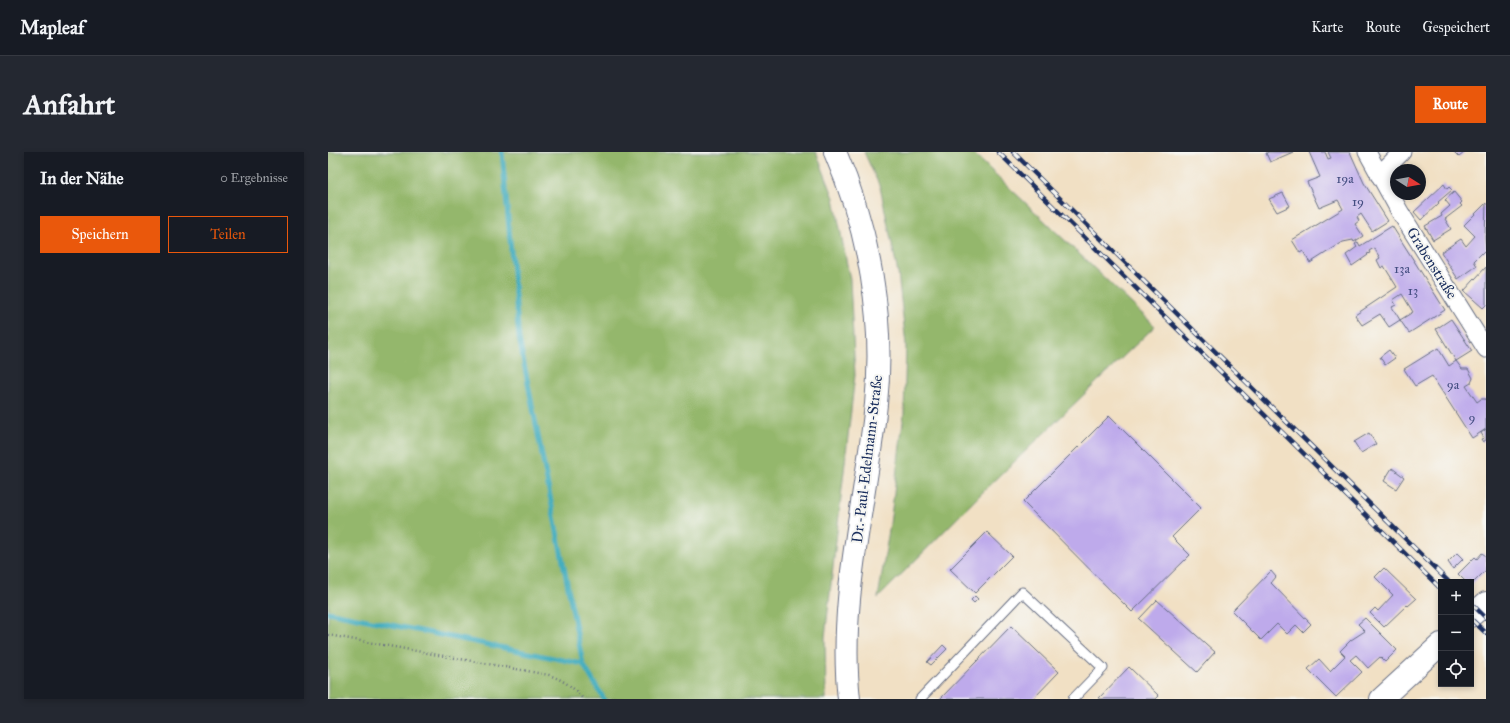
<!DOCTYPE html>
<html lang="de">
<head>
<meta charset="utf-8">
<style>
  :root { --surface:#171b24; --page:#242831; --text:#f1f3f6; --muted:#9ea1a6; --line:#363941; --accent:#ea580c }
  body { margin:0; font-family:"IM FELL Great Primer",serif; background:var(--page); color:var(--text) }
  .controls { position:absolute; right:12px; bottom:12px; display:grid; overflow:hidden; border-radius:0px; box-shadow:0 2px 6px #0003 }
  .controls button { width:36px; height:36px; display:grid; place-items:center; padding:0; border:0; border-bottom:1px solid var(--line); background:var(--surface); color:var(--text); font:20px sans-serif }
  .compass { position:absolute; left:1062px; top:12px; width:36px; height:36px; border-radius:50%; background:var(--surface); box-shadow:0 2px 6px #0003; rotate:101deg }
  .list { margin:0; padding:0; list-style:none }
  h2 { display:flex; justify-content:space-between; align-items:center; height:52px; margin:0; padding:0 16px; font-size:17px }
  h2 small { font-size:13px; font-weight:400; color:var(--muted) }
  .actions { display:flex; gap:8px; padding:12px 16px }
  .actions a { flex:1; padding:9px 0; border:1px solid var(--accent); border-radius:0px; text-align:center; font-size:14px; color:var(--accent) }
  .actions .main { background:var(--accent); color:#fff }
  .icon { flex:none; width:22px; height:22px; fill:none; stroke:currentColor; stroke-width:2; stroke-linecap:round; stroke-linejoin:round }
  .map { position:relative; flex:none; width:1158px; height:547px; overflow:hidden; border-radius:0px }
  header { display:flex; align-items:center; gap:24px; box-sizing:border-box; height:56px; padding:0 20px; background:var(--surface); border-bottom:1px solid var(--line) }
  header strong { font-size:19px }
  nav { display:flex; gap:22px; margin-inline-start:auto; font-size:14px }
  .intro { display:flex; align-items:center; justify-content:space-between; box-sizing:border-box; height:96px; padding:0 24px }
  h1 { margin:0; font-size:28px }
  .button { padding:10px 18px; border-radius:0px; background:var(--accent); color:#fff; font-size:14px; font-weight:700 }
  main { display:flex; gap:24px; padding:0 24px }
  aside { flex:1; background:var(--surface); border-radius:0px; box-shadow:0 2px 6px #0003 }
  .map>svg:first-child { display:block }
</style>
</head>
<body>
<header>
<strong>Mapleaf</strong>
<nav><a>Karte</a><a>Route</a><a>Gespeichert</a></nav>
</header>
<div class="intro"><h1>Anfahrt</h1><a class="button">Route</a></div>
<main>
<aside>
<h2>In der Nähe<small>0 Ergebnisse</small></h2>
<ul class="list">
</ul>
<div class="actions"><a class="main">Speichern</a><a>Teilen</a></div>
</aside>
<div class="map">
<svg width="1158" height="547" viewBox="0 0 1158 547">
  <rect width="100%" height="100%" fill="#f6f6f2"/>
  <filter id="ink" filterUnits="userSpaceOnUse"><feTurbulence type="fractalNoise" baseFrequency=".025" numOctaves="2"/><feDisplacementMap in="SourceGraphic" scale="8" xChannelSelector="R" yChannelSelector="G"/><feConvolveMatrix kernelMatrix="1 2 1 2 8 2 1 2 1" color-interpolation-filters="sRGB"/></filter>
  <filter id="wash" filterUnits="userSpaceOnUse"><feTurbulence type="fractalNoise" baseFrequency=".012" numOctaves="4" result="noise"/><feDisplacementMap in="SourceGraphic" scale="16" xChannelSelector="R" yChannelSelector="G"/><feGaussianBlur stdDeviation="0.9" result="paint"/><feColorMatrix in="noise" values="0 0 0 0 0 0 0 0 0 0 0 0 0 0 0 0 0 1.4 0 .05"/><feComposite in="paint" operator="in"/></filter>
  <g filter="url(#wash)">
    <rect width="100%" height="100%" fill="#f1e0c4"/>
    <path fill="#94b76c" stroke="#587365" d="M0,0H488L506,46L522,128L527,223L497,485L498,547H0Z
      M536,0H644L827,174L654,341L550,446L562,372L576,262L578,193L570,121L552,35Z"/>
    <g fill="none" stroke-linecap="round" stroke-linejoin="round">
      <path stroke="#3daabc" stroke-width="5" d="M174,0L191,186L255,512
        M0,460L255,512L276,547"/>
    </g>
    <g id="blocks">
      <path fill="#beaaeb" d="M941,0H965L942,10L938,1Z
        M981,0H997L1000,7L1003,6L1000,0H1022L1036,31L1060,69L1044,79L1033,62L1029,65L1031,69L1027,72L1035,84L1026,90L1025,88L1015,90L982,111L975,99L972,101L964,88L1015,57L1010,48L991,56L979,30L992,25Z
        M1126,0H1137L1131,5Z
        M1116,32L1119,37L1121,35L1124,38L1110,50L1111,51L1093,68L1086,60Z
        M1126,40L1134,50L1132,52L1134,54L1117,67L1123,77L1105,88L1097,74L1114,64L1113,62L1122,54L1117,48Z
        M955,41L962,54L949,60L941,47Z
        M1158,51L1157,85L1158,98L1156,101L1155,100L1146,109L1149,114L1130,127L1113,100L1133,87L1138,94L1147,84L1136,73Z
        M1064,74L1117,158L1081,181L1072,168L1085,160L1074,142L1065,148L1068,153L1064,155L1072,168L1061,175L1052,162L1034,173L1027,163L1069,135L1056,114L1053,116L1049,108L1052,106L1046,96L1041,99L1042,101L1039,102L1040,103L1024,114L1018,103L1029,95L1027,92L1030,90L1032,94Z
        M1158,115V153L1155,156L1136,139Z
        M1123,167L1144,199L1128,209L1108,177Z
        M1110,196L1121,214L1128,209L1134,217H1140L1145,226L1143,231L1138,234L1149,250L1153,247H1158V277L1144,286L1104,224L1087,234L1076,217Z
        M1061,198L1067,206L1057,213L1052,205Z
        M781,264L873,356L844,385L862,403L804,460L695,350Z
        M1158,277V288L1155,290L1153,287L1156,286L1153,281Z
        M1041,281L1048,292L1033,301L1026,290Z
        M1064,316L1076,325L1068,337L1056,329Z
        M659,380L684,404L647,441L622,417Z
        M1129,401L1135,407L1125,417L1120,410Z
        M1154,401L1158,404V418L1143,433V430H1138L1130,422L1147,405L1149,407Z
        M1056,416L1088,447L1080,454L1079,453L1056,475L1042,461L1047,456L1050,459L1065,443L1047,425Z
        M943,419L948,425L943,431L983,472L975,480L968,473L959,482L949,472L933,488L904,459Z
        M647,444L650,447L646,451L643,448Z
        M829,448L887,500L869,520L811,467Z
        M1037,466L1069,498L1057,510L1052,505L1040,516L1028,503L1022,508L1034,520L1008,545L980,517L991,507L1002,519L1017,504L1012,499L1023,488L1037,479L1030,472Z
        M683,474L731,520L705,547H612Z
        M615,493L619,497L603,513L599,510Z
        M801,515L831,544L828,547H770Z"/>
    </g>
  </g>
  <g filter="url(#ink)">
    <use href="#blocks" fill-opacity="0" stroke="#666d82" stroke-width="1"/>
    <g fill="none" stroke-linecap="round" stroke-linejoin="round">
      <g stroke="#666d82" stroke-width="11">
        <path id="service" d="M592,547L694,440L775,516L745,547"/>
      </g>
      <g stroke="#666d82" stroke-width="19">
        <path id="minor" d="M1039,0L1072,60L1158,197
          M1051,23L1074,0"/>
      </g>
      <g stroke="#666d82" stroke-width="24">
        <path id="tertiary" d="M507,0C541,78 557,167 548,252C538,350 510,448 521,547
          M1143,464L1158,451
          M1053,547L1113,492"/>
      </g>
      <path stroke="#666d82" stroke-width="2.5" stroke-dasharray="1 3" stroke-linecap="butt" d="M0,483L221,523C235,528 246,535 255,547"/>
      <use href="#service" stroke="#fff" stroke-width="9"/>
      <use href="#minor" stroke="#fff" stroke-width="17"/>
      <use href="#tertiary" stroke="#fff" stroke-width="22"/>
      <g stroke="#1b2f5e" stroke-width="4.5">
        <path id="rail" d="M670,0L1113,437
          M685,0L1121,430
          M1143,451L1158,466
          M1143,467L1158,481"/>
      </g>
      <use href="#rail" stroke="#f6f6f2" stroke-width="3" stroke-dasharray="9" stroke-linecap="butt"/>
    </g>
  </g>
  <g text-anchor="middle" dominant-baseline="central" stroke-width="4" stroke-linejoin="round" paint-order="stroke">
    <g font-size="13" fill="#444e81">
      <text x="1017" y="27">19a</text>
      <text x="1030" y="50">19</text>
      <text x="1074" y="117">13a</text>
      <text x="1085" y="139">13</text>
      <text x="1125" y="233">9a</text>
      <text x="1144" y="266">9</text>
    </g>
    <g font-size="15" fill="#1b2f5e" stroke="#f6f6f2">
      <text transform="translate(1104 111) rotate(58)">Grabenstraße</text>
      <text transform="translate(539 307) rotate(-83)">Dr.-Paul-Edelmann-Straße</text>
    </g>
  </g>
</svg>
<div class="controls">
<button>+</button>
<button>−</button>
<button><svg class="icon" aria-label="locate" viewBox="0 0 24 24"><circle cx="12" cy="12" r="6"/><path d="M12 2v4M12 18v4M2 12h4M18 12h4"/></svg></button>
</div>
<svg class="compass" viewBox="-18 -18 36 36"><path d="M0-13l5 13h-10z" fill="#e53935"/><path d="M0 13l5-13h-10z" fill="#9ea1a6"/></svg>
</div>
</main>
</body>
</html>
